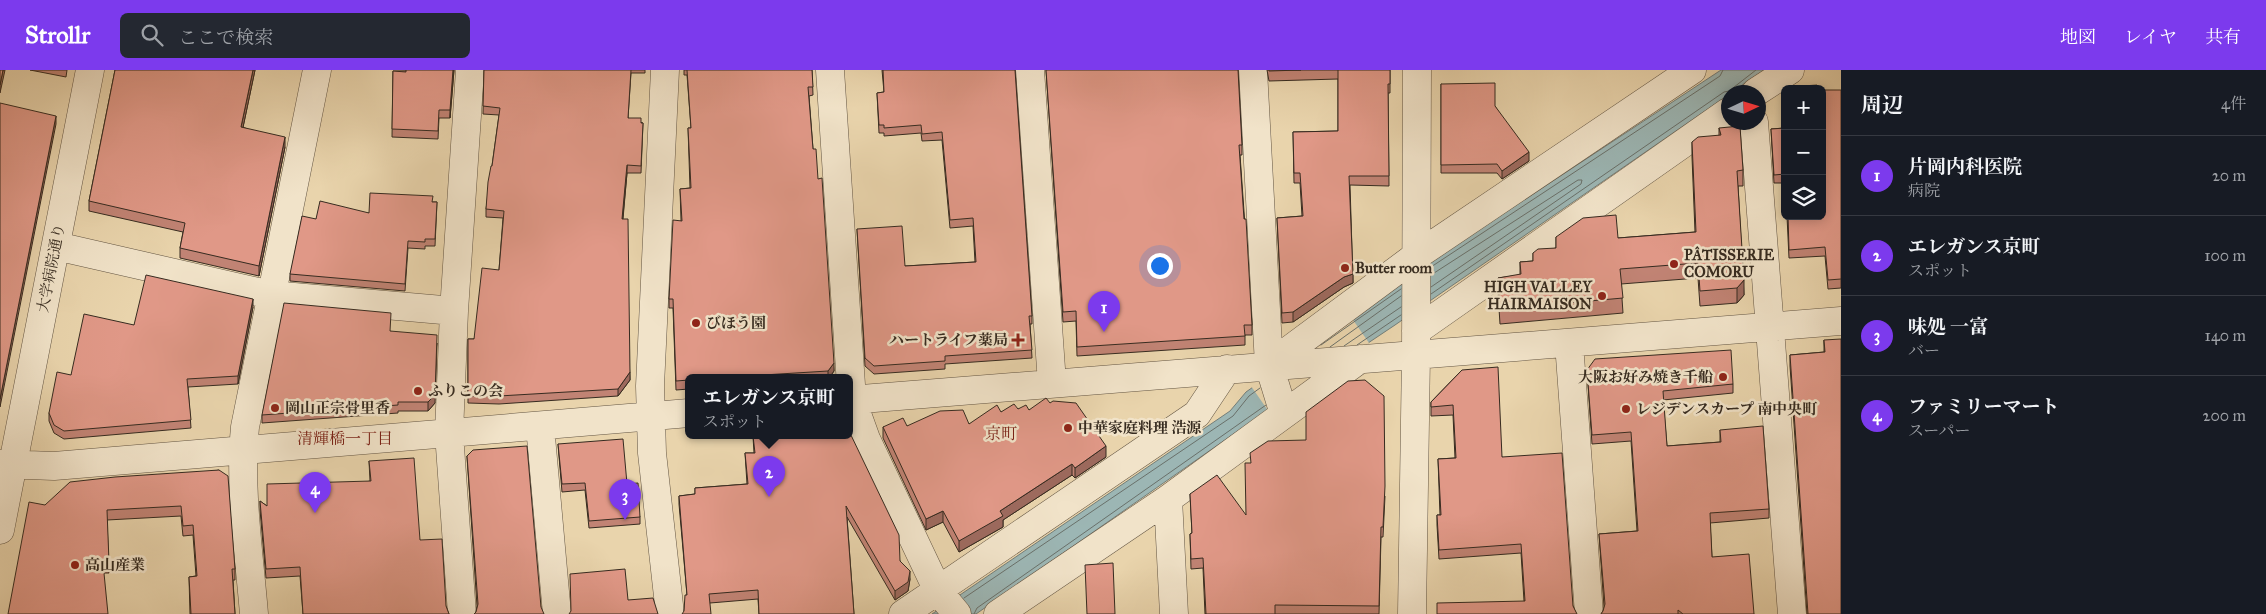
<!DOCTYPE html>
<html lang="ja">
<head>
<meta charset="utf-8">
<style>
  :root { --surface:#171b24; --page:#242831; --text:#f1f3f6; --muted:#9ea1a6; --line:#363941; --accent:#7c3aed }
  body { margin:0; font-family:"IM FELL Great Primer","Noto Serif JP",serif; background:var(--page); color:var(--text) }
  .controls { position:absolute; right:15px; top:15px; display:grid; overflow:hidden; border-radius:8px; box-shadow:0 2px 12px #0003 }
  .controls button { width:45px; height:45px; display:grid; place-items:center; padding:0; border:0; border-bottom:1px solid var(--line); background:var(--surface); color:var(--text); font:25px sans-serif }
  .compass { position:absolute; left:1721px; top:15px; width:45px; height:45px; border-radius:50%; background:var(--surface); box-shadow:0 2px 12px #0003; rotate:86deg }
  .you { position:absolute; left:1159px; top:195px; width:18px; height:18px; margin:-12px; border:4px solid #fff; border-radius:50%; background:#1a73e8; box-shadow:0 0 0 8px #1a73e833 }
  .badge { display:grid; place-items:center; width:32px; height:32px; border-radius:50%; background:var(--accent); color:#fff; font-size:16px; font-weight:700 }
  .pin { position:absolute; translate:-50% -41px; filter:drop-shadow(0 1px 2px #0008) }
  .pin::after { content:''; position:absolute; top:26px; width:18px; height:15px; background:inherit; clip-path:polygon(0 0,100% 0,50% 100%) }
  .popup { position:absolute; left:685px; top:304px; width:168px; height:65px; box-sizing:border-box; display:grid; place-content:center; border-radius:8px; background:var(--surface); filter:drop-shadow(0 1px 4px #0005); font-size:16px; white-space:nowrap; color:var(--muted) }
  .popup b { font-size:19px; color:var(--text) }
  .popup::after { content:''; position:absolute; left:50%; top:100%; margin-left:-10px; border:10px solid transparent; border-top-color:var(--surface) }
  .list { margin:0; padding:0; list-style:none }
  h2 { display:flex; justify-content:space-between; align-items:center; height:65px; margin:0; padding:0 20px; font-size:21px }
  h2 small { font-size:16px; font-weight:400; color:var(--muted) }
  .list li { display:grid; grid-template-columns:32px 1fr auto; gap:15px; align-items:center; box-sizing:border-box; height:80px; padding:0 20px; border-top:1px solid var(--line) }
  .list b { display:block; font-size:19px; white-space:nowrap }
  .list p { margin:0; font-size:16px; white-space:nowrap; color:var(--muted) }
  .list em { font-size:16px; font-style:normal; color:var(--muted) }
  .icon { flex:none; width:28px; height:28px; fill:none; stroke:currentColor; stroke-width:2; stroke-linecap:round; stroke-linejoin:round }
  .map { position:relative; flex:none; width:1841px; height:544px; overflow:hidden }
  header { display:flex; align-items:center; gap:30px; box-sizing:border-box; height:70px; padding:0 25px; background:var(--accent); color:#fff }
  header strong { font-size:24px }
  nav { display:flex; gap:28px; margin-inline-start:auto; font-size:18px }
  .search { width:350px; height:45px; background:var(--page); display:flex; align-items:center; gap:12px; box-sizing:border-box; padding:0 18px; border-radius:8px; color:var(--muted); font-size:19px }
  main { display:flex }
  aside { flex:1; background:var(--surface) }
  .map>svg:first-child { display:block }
</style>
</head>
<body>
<header>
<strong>Strollr</strong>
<div class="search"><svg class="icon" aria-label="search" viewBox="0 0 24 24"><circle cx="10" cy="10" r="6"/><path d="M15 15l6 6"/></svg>ここで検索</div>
<nav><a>地図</a><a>レイヤ</a><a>共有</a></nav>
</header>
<main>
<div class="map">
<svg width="1841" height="544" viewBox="0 0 1841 544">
  <rect width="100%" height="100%" fill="#e9d4ac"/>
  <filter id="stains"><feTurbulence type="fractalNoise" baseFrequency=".004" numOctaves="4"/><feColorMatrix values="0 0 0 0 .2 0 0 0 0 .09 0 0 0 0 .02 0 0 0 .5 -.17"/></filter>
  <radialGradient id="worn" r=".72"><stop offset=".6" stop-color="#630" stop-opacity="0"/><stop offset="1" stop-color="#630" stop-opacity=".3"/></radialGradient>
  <path fill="#9cb6b4" stroke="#737e79" d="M1721,0H1764L1732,22H1728V25L1395,255L1265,342L976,544H932L1230,341L1246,322L1430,192Z"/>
  <path fill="#e9d4ac" d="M1351,247L1369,273L1269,342L1251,316Z"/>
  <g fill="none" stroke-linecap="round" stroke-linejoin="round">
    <path stroke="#69706a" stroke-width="1" d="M1431,197L1720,6L1723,0
      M1431,217L1581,114L1582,110H1578L1431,205
      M1431,224L1724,22L1729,21L1756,0
      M1321,275L1401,219
      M1357,275L1401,245
      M1344,276L1401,237
      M1330,277L1401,226
      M964,528L1233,346L1249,326L1260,318
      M974,544L977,538L1266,335"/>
    <g stroke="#635543" stroke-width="29">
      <path id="minor" d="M665,0L650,316L652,383L670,544
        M830,0L852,330L866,369L938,521L957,544
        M1030,0L1052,313
        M1253,0L1269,295L1284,344
        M1756,22L1790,0
        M1754,52L1792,544
        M56,176L271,225L454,241
        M1416,261L1728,42
        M1569,273L1589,544
        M1269,295L1416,186L1692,0
        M849,330L1841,251
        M540,356L557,544
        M0,394L54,396L689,343
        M0,460L90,0
        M254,544C249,482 239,419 245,357L317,0
        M462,544L449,363L454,241L470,0
        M903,544L1197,344L1227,299
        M998,544L1168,429
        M1174,544L1168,429L1360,289
        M1412,544L1416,285L1417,0"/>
    </g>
    <use href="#minor" stroke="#f1e3c9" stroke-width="28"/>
  </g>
  <path fill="#c18374" stroke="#362b20" d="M30,0H67L66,7Z
    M115,0H255L243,57L285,77L259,206L180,188V178L183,162L89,141V131Z
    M454,0L450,48H439L438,69L392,67L393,1Z
    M484,0H645V3H631L628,48L643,53L641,103H627L623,149L630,310L618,326L499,334L468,333V269H474L499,200L503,148L486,147V139L499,45L483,44Z
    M684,0H812L813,25L809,26L813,79L834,301L829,308H689V319L676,320L673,238H669V229L681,150L680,119L690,118L688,58H691L687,5H684Z
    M882,0H1015L1032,246V254H1030L1032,288L945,294V299L874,304L865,296L857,159L905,196L975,192L973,156L950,158L942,70L922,71L921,63L884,66V63H879L877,23L884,22Z
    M1046,0H1238L1242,75V85H1240L1252,255V265H1245V275L1077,286L1076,251L1063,252Z
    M1267,0H1390V23H1388L1389,116L1350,115L1353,213L1344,217L1293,252L1282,253L1277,148L1302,146L1300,113H1294L1293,62L1338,61V9L1269,11Z
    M1441,14L1495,36L1529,91L1502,109L1497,103H1441Z
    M1841,20V218L1828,219L1825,186L1789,188L1787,146H1822Z
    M1719,58L1743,100V116H1738L1744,225L1737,233L1700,236L1698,208L1621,214L1623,243L1500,254L1498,223V208L1520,205V192L1533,191V183L1556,178V167L1618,168L1695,162L1692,87V72L1719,66Z
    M1785,58V113H1774L1771,59Z
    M433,132H437L435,176H425V179L408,178L405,221L290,211V204L316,149L369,143Z
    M253,237L238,314L188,317L191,358L64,369L54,363L49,351V343L71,305L134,255Z
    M391,261L435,333L428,341H398V343L262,353V345Z
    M1824,270L1841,544H1807L1790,296V285L1824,282Z
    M1462,300L1502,387L1573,536L1576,543L1524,531L1521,483L1439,489L1437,455V445H1440L1438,389L1455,388L1453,345L1431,346V332Z
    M1587,300L1733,314V323L1663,330L1667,376L1720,372V360L1769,439V448L1710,453L1712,487L1754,544H1601L1603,541L1604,537L1599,464L1637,461L1631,371L1592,374Z
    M1050,333L1106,387L1075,408L1072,405L1003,450V457L959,482L943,452L926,460L883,368V357L969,354L1001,342L1018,339L1029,340Z
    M753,366H849L900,491L910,509L908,521L895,530L847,447L854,544H759L758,529L710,533L684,541L687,525L679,434V426L695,424V418L747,414L745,383H754Z
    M558,374L627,414L640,447V454L589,458L585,420L562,422Z
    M467,386L541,537L476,542L477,536Z
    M369,391L420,470L449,544H303L300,506L266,508L260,440V431L267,436L370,411Z
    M219,400L235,499V510H233L235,544H190L189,507L196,506L193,465L183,466L181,446L107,450L109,503H104L45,435Z
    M1190,424L1245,445L1385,426L1383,467H1381L1379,544H1205L1203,498L1191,499L1190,464L1192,463Z"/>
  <path fill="#9d6a5e" stroke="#362b20" d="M3,0H5L0,23V15Z
    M253,0H255L241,67V57Z
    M453,0H454L450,48V40Z
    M56,46V54L0,337V329Z
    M285,67V77L259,206V196Z
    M1529,82V91L1502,109V101Z
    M627,95V103L622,156V149Z
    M1353,204V213L1344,217L1293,252V242L1344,207Z
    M1744,210V225L1737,233V218Z
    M253,229V237L238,314V306Z
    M437,273L435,333L428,341V332Z
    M834,293V301L829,308H828V301Z
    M630,302V310L618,326V319Z
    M1106,376V387L1075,408V398Z
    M1072,394V405L1003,450V457L959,482V471L1000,441Z
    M943,441V452L926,460V449Z
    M910,501V509L908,521L895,530V521Z"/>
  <path fill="#e09887" stroke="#362b20" d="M0,0H3L0,15Z
    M115,0H253L241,57L285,67L259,196L180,178L185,153L89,131Z
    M406,0H453L450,40H439L438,61L392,59L393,1L406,2Z
    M484,0H631L628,48H641V53H643L641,96L627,95L622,149H628L630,302L618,319L499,326H468V269H474L482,198L499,200L504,141L486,139L488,112L491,96H492L500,38L483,36Z
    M687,0H812L813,17H808L813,79H816L818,109L822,108L834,293L828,301L715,308H689V310L676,311L673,229H669L673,150L682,151L680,119L691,118L688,58H691Z
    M883,0H1015L1032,246H1029L1032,280L945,286V291L874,296L865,288L857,159L902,156L905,196L976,192L973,148L950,150L942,62L922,64L921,55L884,58V55H879L877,23L884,22Z
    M1046,0H1238L1242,75H1239L1244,149H1246L1252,255H1244L1245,266L1077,277L1076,241L1063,242Z
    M1269,0H1301L1269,1Z
    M1338,0H1390V14H1388L1389,106H1349L1353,204L1344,207L1293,242L1282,243L1277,148L1303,146L1300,103H1294L1293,62L1338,61Z
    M1495,13V36L1529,82L1502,101L1497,94L1441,95V14Z
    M1817,15V19H1789L1788,17Z
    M1822,20H1841V209L1828,210L1825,177L1789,180L1788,146H1822Z
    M0,33L56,46L0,329Z
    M1740,56L1743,100L1737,101L1744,210L1737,218L1700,221L1698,193L1620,199L1623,228L1500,239L1498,208L1521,204L1520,192L1533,191V183L1538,179L1556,178V167L1583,148L1616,145L1618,168L1696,162L1692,72L1698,67L1721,65L1719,58Z
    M1785,58V104L1774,105L1771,59Z
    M370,123L433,126L432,132H437L435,169H425V172L408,171L405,214L290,204L302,146L316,149L320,131L369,143Z
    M146,205L253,229L238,306L187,309L191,350L64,361L54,355L49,343L57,302L71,305L84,244L134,255Z
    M284,233L391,243L390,261L437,265L435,325L428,332H398V335L262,345Z
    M1841,269V544H1808L1790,285L1825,282L1824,270Z
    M1731,280L1733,314L1663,321L1667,376L1721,372L1720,360L1763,356L1769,439L1710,443L1712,487L1749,484L1754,544H1683L1678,540V544H1601L1603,541L1605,534L1599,464L1638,461L1631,362L1592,365L1587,300L1595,289Z
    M1498,297L1502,387L1562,383L1573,536L1577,544H1437V533L1525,531L1521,474L1439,480L1437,445H1441L1438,389L1456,388L1453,335L1431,337V332L1462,300Z
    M1365,310L1384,326L1385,416L1383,457H1381L1379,536L1275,535V544H1206L1203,488L1191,489L1190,464L1192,463L1190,424L1217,405L1246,445L1245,393H1251L1250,383L1268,371L1306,370V342L1348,311Z
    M1046,328L1050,333L1053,331L1076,333L1106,376L1075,398L1072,394L1000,441L1003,446L959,471L943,441L926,449L883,357L903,348L907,356L940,341L963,340L969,354L997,335L1001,342L1014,334L1018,339L1026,335L1029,340Z
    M849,361L899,465L900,491L910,501L908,512L895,521L846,436L854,544H759L758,520L709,524L711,544H682L684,541L685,525H687L679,426L695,424V418L748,414L745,383H755L753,366H849Z
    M623,369L627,414L638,413L640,447L589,451L585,413L562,414L558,374Z
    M527,376L541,537L544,544H474L476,542L478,534L467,386L473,380Z
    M414,388L420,470L442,469L446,536L449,544H303L300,497L266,499L260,431L267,436V414L371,411L369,391Z
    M219,400L228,406L235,499H232L235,544H191L189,507L197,506L193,455L183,456L181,436L107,440L109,492L103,493L108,544H8L29,432L45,435L70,412L115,407Z
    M1113,493L1115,544H1087L1085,495Z
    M625,499L628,530L653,528L658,544H569L571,541L570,504Z"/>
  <g fill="#8f2418" stroke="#f1e3c9" stroke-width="2">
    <circle cx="1674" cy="194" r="5"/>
    <circle cx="1345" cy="198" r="5"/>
    <circle cx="1602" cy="226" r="5"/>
    <circle cx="696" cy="253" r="5"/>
    <path d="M1015.5 262.5h5v5h5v5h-5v5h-5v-5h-5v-5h5z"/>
    <circle cx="1723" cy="307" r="5"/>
    <circle cx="418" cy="321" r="5"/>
    <circle cx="275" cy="338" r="5"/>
    <circle cx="1626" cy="339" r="5"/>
    <circle cx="1068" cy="358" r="5"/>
    <circle cx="75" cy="495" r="5"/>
  </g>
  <g text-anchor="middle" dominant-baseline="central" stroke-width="5" stroke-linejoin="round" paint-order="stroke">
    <g font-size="15" font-weight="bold" fill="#362b20" stroke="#f1e3c9" text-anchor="start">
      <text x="1684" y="185">PÂTISSERIE<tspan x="1684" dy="17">COMORU</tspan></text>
      <text x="1355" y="198">Butter room</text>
      <text x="1592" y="217" text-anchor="end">HIGH VALLEY<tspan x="1592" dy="17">HAIRMAISON</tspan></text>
      <text x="706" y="253">びほう園</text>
      <text x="1008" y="270" text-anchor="end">ハートライフ薬局</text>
      <text x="1713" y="307" text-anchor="end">大阪お好み焼き千船</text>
      <text x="428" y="321">ふりこの会</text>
      <text x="285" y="338">岡山正宗骨里香</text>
      <text x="1636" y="339">レジデンスカープ 南中央町</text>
      <text x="1078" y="358">中華家庭料理 浩源</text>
      <text x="85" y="495">高山産業</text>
    </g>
    <g font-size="15" fill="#362b20" stroke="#f1e3c9">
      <text transform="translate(51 198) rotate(-79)">大学病院通り</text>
    </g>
    <g font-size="16" fill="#7a1f14" stroke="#f1e3c9">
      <text x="1001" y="363">京町</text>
      <text x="345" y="368">清輝橋一丁目</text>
    </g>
  </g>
  <rect width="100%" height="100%" filter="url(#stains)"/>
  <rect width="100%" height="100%" fill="url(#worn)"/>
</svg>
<div class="controls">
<button>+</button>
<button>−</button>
<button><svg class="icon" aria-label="layers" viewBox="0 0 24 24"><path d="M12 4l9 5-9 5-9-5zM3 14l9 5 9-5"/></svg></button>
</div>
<svg class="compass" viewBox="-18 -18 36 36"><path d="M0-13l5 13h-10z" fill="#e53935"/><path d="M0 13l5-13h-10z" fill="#9ea1a6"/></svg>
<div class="you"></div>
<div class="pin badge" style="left:1104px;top:262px">1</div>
<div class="pin badge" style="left:769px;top:427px">2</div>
<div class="popup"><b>エレガンス京町</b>スポット</div>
<div class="pin badge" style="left:625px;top:450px">3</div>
<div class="pin badge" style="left:315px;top:443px">4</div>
</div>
<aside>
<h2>周辺<small>4件</small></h2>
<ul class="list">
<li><span class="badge">1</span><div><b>片岡内科医院</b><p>病院</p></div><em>20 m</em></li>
<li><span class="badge">2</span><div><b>エレガンス京町</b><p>スポット</p></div><em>100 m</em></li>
<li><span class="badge">3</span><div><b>味処 一富</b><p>バー</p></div><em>140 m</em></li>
<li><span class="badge">4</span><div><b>ファミリーマート</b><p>スーパー</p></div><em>200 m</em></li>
</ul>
</aside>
</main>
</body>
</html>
